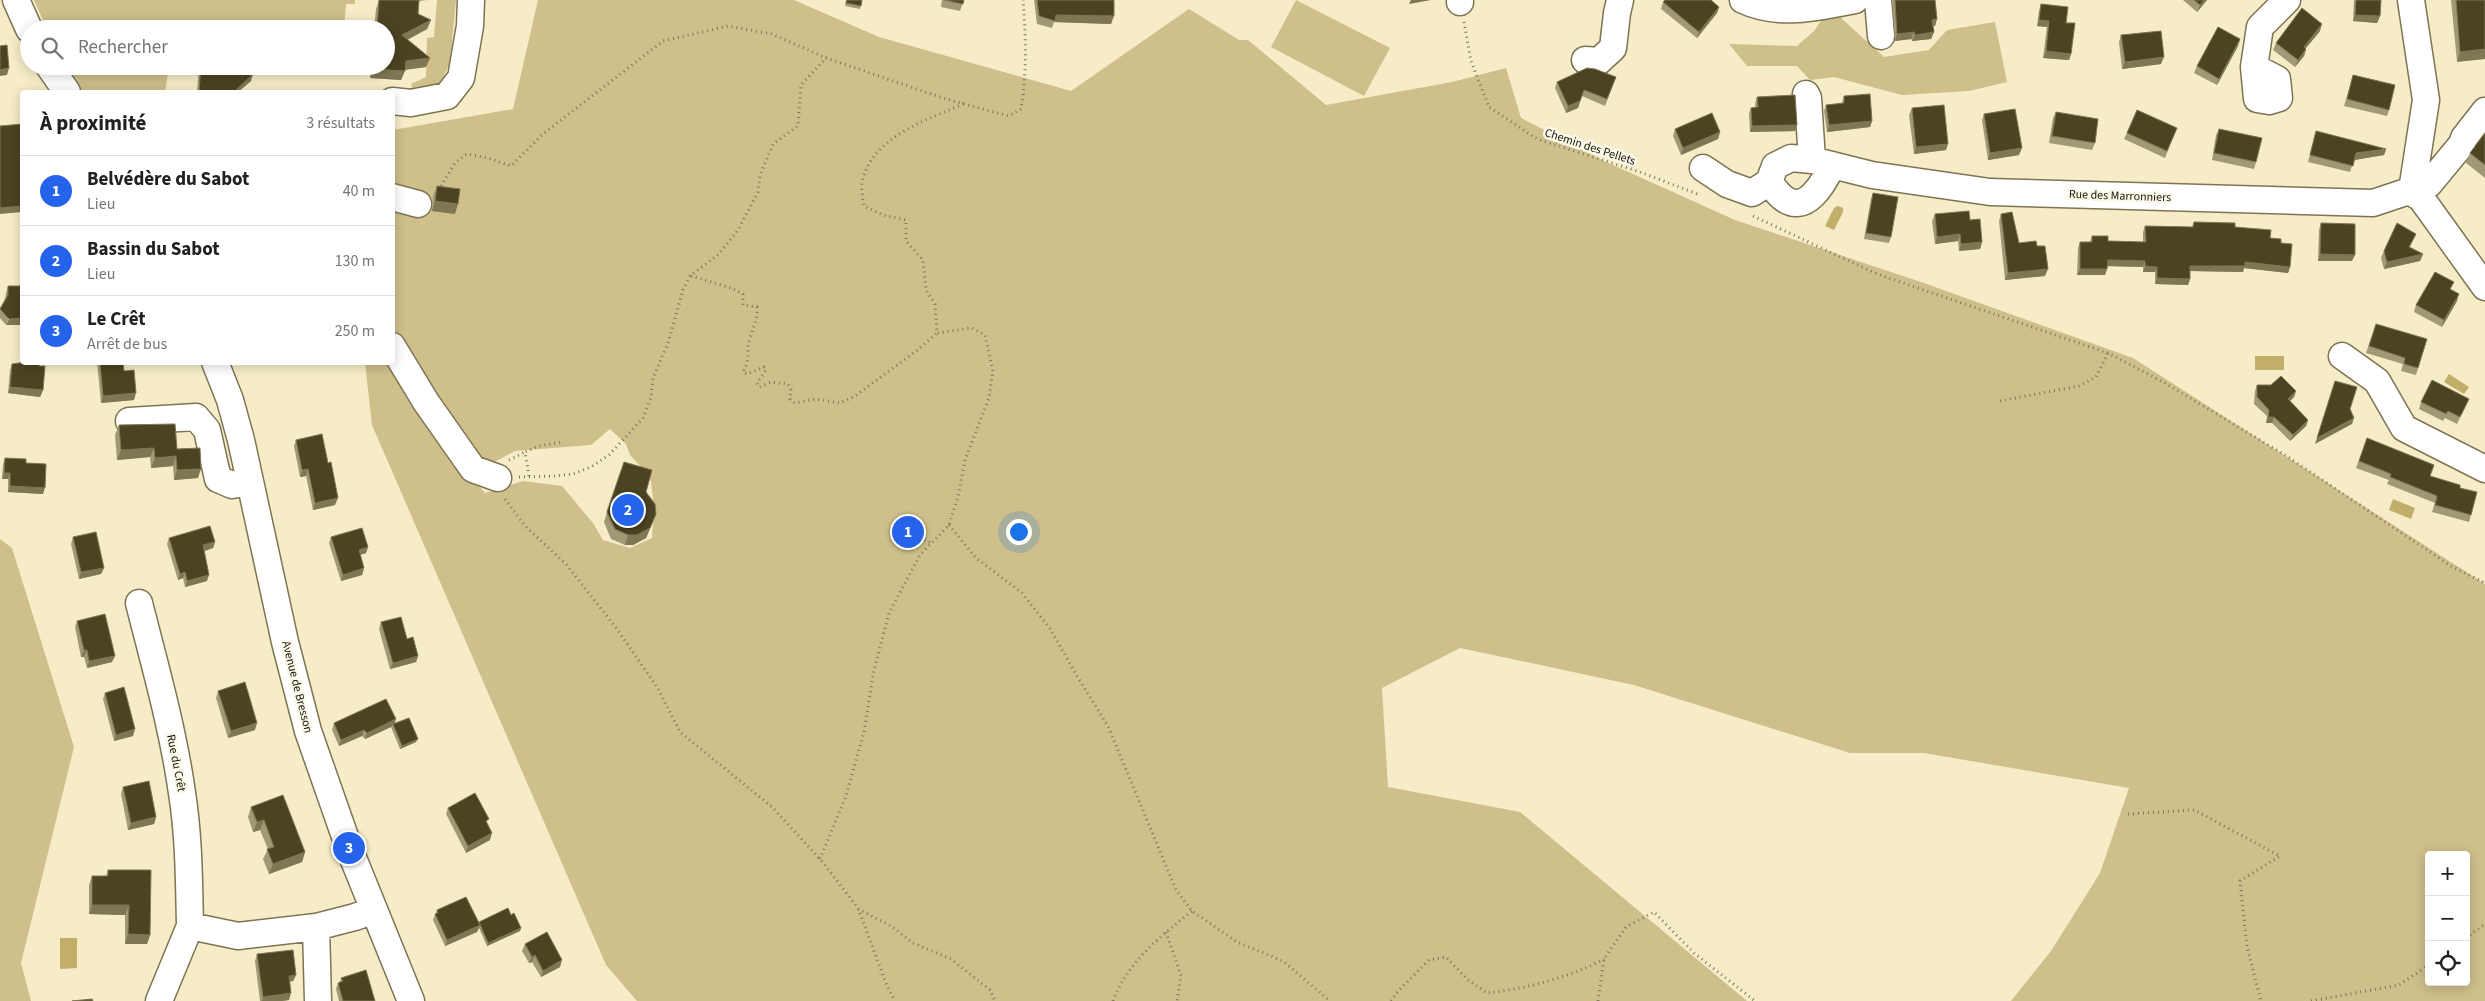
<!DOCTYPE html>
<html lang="fr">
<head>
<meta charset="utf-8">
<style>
  :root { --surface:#fff; --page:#f2f2f2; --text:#202124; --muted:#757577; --line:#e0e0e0; --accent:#2563eb }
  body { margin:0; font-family:"Source Sans 3",sans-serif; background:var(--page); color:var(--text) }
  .controls { position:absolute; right:15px; bottom:15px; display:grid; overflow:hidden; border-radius:5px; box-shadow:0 2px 12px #0003 }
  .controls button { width:45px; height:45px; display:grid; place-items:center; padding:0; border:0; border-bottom:1px solid var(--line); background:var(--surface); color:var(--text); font:25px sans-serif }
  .you { position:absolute; left:1018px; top:531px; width:18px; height:18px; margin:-12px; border:4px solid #fff; border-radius:50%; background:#1a73e8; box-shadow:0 0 0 8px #1a73e833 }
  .badge { display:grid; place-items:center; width:32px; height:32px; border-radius:50%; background:var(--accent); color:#fff; font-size:16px; font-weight:700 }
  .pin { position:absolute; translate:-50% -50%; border:2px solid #fff; box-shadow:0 1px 5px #0006 }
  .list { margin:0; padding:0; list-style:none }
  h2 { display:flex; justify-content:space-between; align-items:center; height:65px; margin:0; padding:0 20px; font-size:21px }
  h2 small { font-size:16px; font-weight:400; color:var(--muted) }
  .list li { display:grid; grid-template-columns:32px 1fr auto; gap:15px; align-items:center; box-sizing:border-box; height:70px; padding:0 20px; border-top:1px solid var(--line) }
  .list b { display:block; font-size:19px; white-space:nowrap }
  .list p { margin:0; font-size:16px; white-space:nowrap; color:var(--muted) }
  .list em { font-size:16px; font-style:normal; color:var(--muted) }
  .icon { flex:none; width:28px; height:28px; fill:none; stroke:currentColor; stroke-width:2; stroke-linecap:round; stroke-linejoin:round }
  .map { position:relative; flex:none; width:2485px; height:1001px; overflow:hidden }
  .search { position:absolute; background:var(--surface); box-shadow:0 2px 12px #0003; left:20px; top:20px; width:375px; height:55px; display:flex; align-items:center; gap:12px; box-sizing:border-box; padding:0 18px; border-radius:28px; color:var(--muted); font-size:19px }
  .panel { position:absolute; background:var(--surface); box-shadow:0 2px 12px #0003; left:20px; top:90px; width:375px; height:275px; border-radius:5px }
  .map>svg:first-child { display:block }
</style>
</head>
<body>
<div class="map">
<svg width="2485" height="1001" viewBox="0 0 2485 1001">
  <rect width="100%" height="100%" fill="#f6ecc7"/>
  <path fill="#cebf8b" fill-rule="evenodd" d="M34,0H355V4H346L344,29H47Z
    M437,0H456L450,63L439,86L413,91L411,84L426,77L427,38L434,37Z
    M538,0H794L879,37L1071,91L1189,9L1239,40H1248L1326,105L1452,82L1506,68L1521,118L1604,161L1735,220L1921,282L2133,358L2485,584V1001H2011L2051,951L2100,873L2129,788L1924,753H1850L1634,685L1460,648L1382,688L1388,787L1520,812L1747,1001H637L606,965L372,425L365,363L392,362L451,452L485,493L523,481L562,486L593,523L603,540L630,548L652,538L654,509L651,481L647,473L630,455L626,444L610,429L591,445L515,451L485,467L393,334V130L513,109ZM2429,855H2466V982H2429Z
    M1296,0L1390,48L1364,96L1271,47Z
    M1830,8L1884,57L1929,50L1947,30L1995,22L2007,82L1969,91L1902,95L1834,77L1810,80L1797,66H1747L1729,44L1797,46L1814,31Z
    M65,66H169L165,92H81Z
    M281,66H340L339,73Z
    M0,539L12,548L74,747L21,963L31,1001H0Z"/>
  <path fill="#c1ae69" d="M1838,206L1843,208V212L1834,230L1825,226L1834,208Z
    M2255,356H2284V370H2255Z
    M2449,374L2469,387L2464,394L2444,382Z
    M2393,499L2415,508L2411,519L2389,510Z
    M60,938H77V968L60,969Z"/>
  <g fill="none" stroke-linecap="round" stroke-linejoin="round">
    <g stroke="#7e7453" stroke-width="29">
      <path id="minor" d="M16,0L29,29
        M1460,0V2
        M1743,0C1779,17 1817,7 1855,0
        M1878,0L1881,36
        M1585,60L1599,61L1613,48L1617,13L1620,0
        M49,66L67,92
        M2254,67L2277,79L2279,98L2269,101L2257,99L2254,67L2260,27L2287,0
        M1806,94L1808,98L1812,160
        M392,101L411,103L447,96L461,78L470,26L471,0
        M1832,165C1824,183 1805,217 1782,197C1777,193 1773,187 1769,182L1775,166L1791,158L1812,160L1872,175L1990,192L2373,203L2409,191
        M1703,168L1727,184L1752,193L1769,182
        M2413,184H2429L2462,144L2464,138L2485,111
        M2409,191L2413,184L2426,100L2411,0
        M2409,191L2421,198L2485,287
        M392,197L418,204
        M392,346L426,402L473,469L498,478
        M2342,356L2377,381L2404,428L2485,469
        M215,362L230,400L241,440L285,642L308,731L349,848L411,1001
        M129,421L196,417L207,430L218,479L232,485L250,482
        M139,603C155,666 173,729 182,793C189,837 189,882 190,926
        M316,927L318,1001
        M159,1001L190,926L238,936L316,927L355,917L374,910"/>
    </g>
    <path stroke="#7c765e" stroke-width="3" stroke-dasharray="1 4" stroke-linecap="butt" d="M1464,22L1471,61L1489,107L1537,139L1640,172L1700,195
      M441,186L455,163L467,154L488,158L511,166L543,134L663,41L728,26L772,34L826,58
      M1753,216L1877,274L2108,353L2165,383L2285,455L2451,566L2485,583
      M691,276L731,288L743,294V305L757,307C758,320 752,329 749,341C746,354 751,357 743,372L747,374L764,367L766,370L757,383L759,387L771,382L788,384L791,390L790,399L795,403L816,399L840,403L855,396L915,352L937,333
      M2000,401L2079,386L2096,377L2108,353
      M509,460L525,452
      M529,476L525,452L538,446L564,442
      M519,477L554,476L573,474L591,467L609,455L643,418L651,397L653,378L668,343L683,290L690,276L719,254L738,230L758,192L760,175L773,144L798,126L801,85L826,58L946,99L1009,116L1021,109C1027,72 1026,37 1023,0
      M505,499L525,526L566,564L617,629L657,687L680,732L772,807L820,859L858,908L887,986L895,1001
      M949,525L976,558L1022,593L1051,630L1077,676L1108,726L1176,890L1192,911L1237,942L1283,961L1330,1001
      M911,533L931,543
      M2128,814L2194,810L2280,856L2240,881L2247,947L2261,1001
      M820,859L846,796L864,732L874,670L889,613L920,555L949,525L958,497L965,460L989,398L993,371L985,335L972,328L937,333L935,304L926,290L923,260L906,241V220L883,215L864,206C863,199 861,190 862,183C871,136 928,120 965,103
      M858,909L891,926L913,943L951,959L990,990L995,1001
      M1166,932L1181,976L1177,1001
      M2466,938L2485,924
      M1113,1001C1128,961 1160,937 1192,911
      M1391,1001L1399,990L1429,960L1446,957L1467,979L1487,993C1525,989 1571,977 1604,959
      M1598,1001L1604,959L1626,927L1654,912L1694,953L1755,1001
      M2311,1001L2399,985L2429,965"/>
    <use href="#minor" stroke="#fff" stroke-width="26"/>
  </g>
  <path fill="#a19875" d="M379,0H427L419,1L418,14L431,20L427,29L407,40L430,58L426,67L405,70L401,80L370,78L371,66H386V29H374L376,9Z
    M846,0H862L860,9L845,6Z
    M942,0H964L960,11L941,7Z
    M1034,0H1114L1111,24L1054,22L1052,28L1037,24Z
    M1892,0H1935L1937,19L1935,26H1933L1934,32L1931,39L1912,41L1911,39L1895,41Z
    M2183,0H2207L2197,12Z
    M2354,0H2381L2380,16L2377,23L2353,21Z
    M2451,0H2485L2457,62Z
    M1663,2L1719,7L1717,13L1697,38L1661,9Z
    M2041,4L2066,23L2071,54L2069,60L2043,58L2047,27L2037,26L2039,11Z
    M2320,31L2305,49H2306L2304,56L2295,67L2273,50L2276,43Z
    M2121,35L2161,64L2122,69L2119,42Z
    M2240,39L2238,46L2217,85L2194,73L2197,66Z
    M199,66H232L231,72L251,81L238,92H197Z
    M2353,75L2389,110L2387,116L2344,106Z
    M1616,77L1605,106L1582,96L1578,108L1566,113L1555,88L1557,82Z
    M1844,96L1872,121L1870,127L1827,132L1824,111L1826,105L1842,103Z
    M1757,97L1797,125L1795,131L1750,132L1749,114L1751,108L1755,107V104Z
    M1912,108L1946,150L1914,154L1909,115Z
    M2056,112L2095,143L2092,150L2049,143L2053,118Z
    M1984,114L2019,155L1988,160L1982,120Z
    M2177,128L2165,158L2124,139L2127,133Z
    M1675,129L1720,132L1718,139L1681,155L1673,136Z
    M2219,129L2256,162L2254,169L2212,160L2216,135Z
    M2316,131L2386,149L2384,155L2354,160L2350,172L2308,162Z
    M2485,133V178L2466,163L2470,153Z
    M437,186L455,214L432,211L433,196Z
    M1873,193L1891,237L1889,243L1864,239L1871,199Z
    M1935,214L1970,220L1982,242L1980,249L1959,251L1958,241L1935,244L1932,221Z
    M2001,214L2019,243L2037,246L2045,276L2005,280L1999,221Z
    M2194,222L2235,227L2270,238L2281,243L2290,267L2288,273L2244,268L2243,272L2190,271V279L2188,285L2155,284V272H2143V267L2107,266V269L2105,275H2077L2078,248L2080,242H2090L2092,236L2108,241L2143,242V232L2145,226L2192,227Z
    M2321,223L2352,261H2318L2319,230Z
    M2416,234L2410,247L2423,254L2420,261L2384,269L2381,258L2384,251Z
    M8,286H22L6,325L0,318V308L5,299L6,293Z
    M2451,290L2457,301L2442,327L2414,312L2416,305Z
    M2376,324L2418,368L2416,375L2401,371L2403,364L2366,353Z
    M97,362H123L124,371L134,400L101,403Z
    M12,364L39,366L43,390L40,397L8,393L10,370Z
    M2257,385L2296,391L2294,397L2290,401L2308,420L2306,426L2290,441L2272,423H2266L2267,416L2254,404L2255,391Z
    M2469,399L2457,424L2445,418L2443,421L2419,409L2421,402Z
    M119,425L177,449L198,478L174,480L173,466L151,468L150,457L117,460L115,435Z
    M2367,438L2430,476L2471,515L2469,522L2432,512L2435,503L2387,484L2389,480L2356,468Z
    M296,440L335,505L313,510L306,476L300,477L294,446Z
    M5,458L26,463L43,494L8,492V479H2L3,464Z
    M620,472L646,492L652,524L646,538L633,545H625L611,539L604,522Z
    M73,537L104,568L101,574L79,579L71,544Z
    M331,537L368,547L366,553L360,555L364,568L362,575L341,581L329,543Z
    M169,538L215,542L213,548L205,551L207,581L185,587L183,578L178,580L167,544Z
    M77,621L112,662L87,668L84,657H81L75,627Z
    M381,622L407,639L418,656L416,662L390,669L379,629Z
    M218,691L255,730L228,738L216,698Z
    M105,693L133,736L114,741L103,699Z
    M334,723H395L416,742L400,749L391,727L365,739L362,736L339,746L332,730Z
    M123,787L156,817L154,824L128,830L121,794Z
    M251,807L305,852L302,862L269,874L263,859L268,849L260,830L253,832L248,817Z
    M448,808L487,823L490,840L466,853L446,814Z
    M108,870L150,935L147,944H125V915L89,914V885L92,876H106Z
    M437,910L478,923L511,915L521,928L520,931L487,946L479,928L477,932L445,946L433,920Z
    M525,944L560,967L541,977L532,962L529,963L522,951Z
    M257,954L296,975L293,981L290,982L289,1000L282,1001H260L255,961Z
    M341,978L375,1001H339L336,989L338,983L340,982Z"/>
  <path fill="#7f7654" d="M1411,0H1431L1409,4Z
    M2204,0H2207L2197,12L2200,5Z
    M1719,7L1717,13L1697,38L1699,32Z
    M1056,15L1114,16L1111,24L1054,22Z
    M2355,15L2380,16L2377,23L2353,21Z
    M1937,19L1935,26H1930L1932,20Z
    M431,20L427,29L398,45L402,35Z
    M2039,20L2049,21L2047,27L2037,26Z
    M2322,24L2320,31L2301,54L2304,47Z
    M1914,32L1911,39L1895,41L1897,34Z
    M1934,32L1931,39L1912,41L1915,35Z
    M2240,39L2238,46L2217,85L2219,79Z
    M2306,49L2304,56L2295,67L2298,60Z
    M2485,49V59L2457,62L2460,52Z
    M2046,51L2071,54L2069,60L2043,58Z
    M2164,57L2161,64L2122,69L2125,62Z
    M430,58L426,67L402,70L406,61Z
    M9,68L7,75L0,76V70Z
    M374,69L405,71L401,80L370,78Z
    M253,74L251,81L238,92H234Z
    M1580,101L1578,108L1566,113L1568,106Z
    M1872,121L1870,127L1827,132L1829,125Z
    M1797,125L1795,131L1750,132L1752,126Z
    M1720,132L1718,139L1681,155L1683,148Z
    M1948,144L1946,150L1914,154L1916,147Z
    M2022,148L2019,155L1988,160L1990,153Z
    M2386,149L2384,155L2354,160L2356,153Z
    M435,201L458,204L455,214L432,211Z
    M22,206V212L0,214V208Z
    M1960,234L1958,241L1935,244L1937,237Z
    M1982,242L1980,249L1959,251L1961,244Z
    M2320,254L2355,255L2352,261H2318Z
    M2423,254L2420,261L2384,269L2387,262Z
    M2108,260L2145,261L2143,267L2105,266Z
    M2245,262L2290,267L2288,273L2244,268L2243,272L2188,271L2190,266Z
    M2145,266L2157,267L2155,272H2143Z
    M2048,269L2045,276L2005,280L2008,273Z
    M2080,269H2107L2105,275H2077Z
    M2157,278L2190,279L2188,285L2155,284Z
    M2459,294L2457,301L2442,327L2444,320Z
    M22,318V325H6L9,319Z
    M10,387L43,390L40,397L8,393Z
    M2296,391L2294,397L2286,405L2288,399Z
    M136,393L134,400L101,403L103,396Z
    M2268,417H2274L2272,423H2266Z
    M2354,418L2352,424L2315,444L2317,438Z
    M2308,420L2306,426L2290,441L2293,435Z
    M154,448L150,457L117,460L121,450Z
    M176,456L173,466L151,468L155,458Z
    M201,469L198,478L174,480L177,470Z
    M308,469L306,476L300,477L302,470Z
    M4,473H10L8,479H2Z
    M10,486L45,488L43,494L8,492Z
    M338,498L335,505L313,510L315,503Z
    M656,514L646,538L633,545H625L628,535Z
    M215,542L213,548L201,552L203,545Z
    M368,547L366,553L356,556L359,550Z
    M104,568L101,574L79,579L81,572Z
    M364,568L362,575L341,581L343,575Z
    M185,572L183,578L178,580L180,574Z
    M209,575L207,581L185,587L187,581Z
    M84,650H87L84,657H81Z
    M115,656L112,662L87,668L89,661Z
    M418,656L416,662L390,669L393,663Z
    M396,719L394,726L393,724L391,727L365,739L367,733Z
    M257,723L255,730L228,738L231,731Z
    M135,729L133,736L114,741L116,735Z
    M364,730L362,736L339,746L341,740Z
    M418,739L416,742L400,749L402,746Z
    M156,817L154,824L128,830L131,823Z
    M264,820L260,830L253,832L257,822Z
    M492,833L490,840L466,853L468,846Z
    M305,852L302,862L269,874L273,864Z
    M92,905H129L125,915L89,914Z
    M480,925L477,932L445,946L447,940Z
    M521,928L520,931L487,946L488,943Z
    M128,934L150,935L147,944H125Z
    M535,955L532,962L529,963L532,957Z
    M562,960L560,967L541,977L543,971Z
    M296,975L293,981L286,982L289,976Z
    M291,993L289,1000L282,1001H262L263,997Z"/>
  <path fill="#4c4323" stroke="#7f7654" d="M379,0H419L418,14L431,20L402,35L430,58L406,61L405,71L374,69V66H386V29H377Z
    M847,0H862L861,6L846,3Z
    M944,0H964L963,4Z
    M1037,0H1114V16L1056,15L1055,21L1039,16Z
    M1665,0H1711L1719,7L1699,32L1663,2Z
    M1895,0H1935L1937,19L1932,20L1934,32L1915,35L1914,32L1897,34Z
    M2194,0H2204L2200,5Z
    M2356,0H2381L2380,16L2355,15Z
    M2456,0H2485V49L2460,52Z
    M2041,4L2068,7L2066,23H2075L2071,54L2046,51L2049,21L2039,20Z
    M2302,8L2322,24L2304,47L2306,49L2298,60L2276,43Z
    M2218,27L2240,39L2219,79L2197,66Z
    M2161,31L2164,57L2125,62L2121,35Z
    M7,45L9,68L0,70V46Z
    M201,66H232L231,72L253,74L234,92H199Z
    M1587,68L1595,69L1616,77L1607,99L1584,90L1580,101L1568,106L1557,82Z
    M2353,75L2395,85L2389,110L2347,99Z
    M1870,94L1872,121L1829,125L1826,105L1844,103V96Z
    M1795,95L1797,125L1752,126L1751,108L1758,107L1757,97Z
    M1944,105L1948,144L1916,147L1912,108Z
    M2015,109L2022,148L1990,153L1984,114Z
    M2137,110L2177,128L2167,151L2127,133Z
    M2056,112L2098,119L2095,143L2052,136Z
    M1712,113L1720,132L1683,148L1675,129Z
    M22,124V206L0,208V126Z
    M2219,129L2262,138L2256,162L2214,153Z
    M2316,131L2386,149L2356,153L2353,166L2310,155Z
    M2485,133V165L2470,153Z
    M437,186L460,189L458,204L435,201Z
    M1873,193L1898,197L1891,237L1866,233Z
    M1969,211L1970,220L1980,219L1982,242L1961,244L1960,234L1937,237L1935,214Z
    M2012,212L2019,243L2036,241L2037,246H2045L2048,269L2008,273L2001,214Z
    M2194,222L2235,223V227L2271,230L2270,238L2281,239V243L2292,244L2290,267L2245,262V266H2190V279L2157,278V267L2145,266V261L2108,260L2107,269H2080V242H2092V236H2108V241L2146,242L2145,226L2193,227Z
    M2321,223L2355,224V255L2320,254Z
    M2397,223L2416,234L2409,247L2423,254L2387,262L2384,251Z
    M2435,272L2454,282L2450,289L2459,294L2444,320L2416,305Z
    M8,286H22V318L9,319L0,309L8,295Z
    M2376,324L2427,339L2418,368L2404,364L2405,358L2369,346Z
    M26,362H40L39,366H45L43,390L10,387L12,364Z
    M100,362H123L124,371L134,370L136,393L103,396Z
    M2281,376L2296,391L2288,399L2308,420L2293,435L2274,417H2268L2269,410L2257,397V385H2271Z
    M2432,380L2469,399L2460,417L2448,411L2446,414L2421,402Z
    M2335,381L2357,387L2350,409L2354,418L2317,438Z
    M175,424L177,449L200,448L201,469L177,470L176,456L155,458L154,448L121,450L119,425Z
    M322,434L328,463L331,462L338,498L315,503L308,469L302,470L296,440Z
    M2367,438L2434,465L2430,476L2460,485V488L2477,492L2471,515L2435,505L2437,496L2390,477L2391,474L2359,461Z
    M5,458L26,459V463L46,464L45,488L10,486V473H4Z
    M624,462L652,470L646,492L655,504L656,514L650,528L637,535H628L615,529L607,512Z
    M210,526L215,542L203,545L209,575L187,581L185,572L180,574L169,538Z
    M362,528L368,547L359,550L364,568L343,575L331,537Z
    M96,532L104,568L81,572L73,537Z
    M105,614L115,656L89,661L87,650H84L77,621Z
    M401,617L407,639L413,637L418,656L393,663L381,622Z
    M245,682L257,723L231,731L218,691Z
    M124,687L135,729L116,735L105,693Z
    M386,699L396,719L367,733L364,730L341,740L334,723Z
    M409,718L418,739L402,746L393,724Z
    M149,781L156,817L131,823L123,787Z
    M475,793L489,819L486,821L492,833L468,846L448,808Z
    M283,795L305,852L273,864L267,849L274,847L264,820L257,822L251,807Z
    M108,870H151L150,935L128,934L129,905H92V876H108Z
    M466,897L480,925L447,940L435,914L438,913L437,910Z
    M508,908L511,915L514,913L521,928L488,943L479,922Z
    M547,932L562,960L543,971L535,955L532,957L525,944Z
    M293,950L296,975L289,976L291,993L263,997L257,954Z
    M366,970L375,1001H343L338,983L343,981L341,978Z
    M92,999L93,1001H72Z"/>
  <g text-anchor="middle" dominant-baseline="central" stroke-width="5" stroke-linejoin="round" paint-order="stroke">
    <g font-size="12" fill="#151205" stroke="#fdf9ea">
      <text transform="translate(1590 147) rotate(18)">Chemin des Pellets</text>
      <text transform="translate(2120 196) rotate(2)">Rue des Marronniers</text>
      <text transform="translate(297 687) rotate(76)">Avenue de Bresson</text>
      <text transform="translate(176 763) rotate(79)">Rue du Crêt</text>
    </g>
  </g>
</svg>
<div class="controls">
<button>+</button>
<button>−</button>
<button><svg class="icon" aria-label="locate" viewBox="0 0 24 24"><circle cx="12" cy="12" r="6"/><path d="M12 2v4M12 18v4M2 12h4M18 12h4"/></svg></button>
</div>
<div class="you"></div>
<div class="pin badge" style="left:908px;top:532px">1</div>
<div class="pin badge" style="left:628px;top:510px">2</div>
<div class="pin badge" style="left:349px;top:848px">3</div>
<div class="search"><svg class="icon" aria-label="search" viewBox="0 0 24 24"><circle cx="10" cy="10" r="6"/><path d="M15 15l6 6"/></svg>Rechercher</div>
<section class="panel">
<h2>À proximité<small>3 résultats</small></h2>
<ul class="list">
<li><span class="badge">1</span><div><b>Belvédère du Sabot</b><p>Lieu</p></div><em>40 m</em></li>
<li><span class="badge">2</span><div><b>Bassin du Sabot</b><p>Lieu</p></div><em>130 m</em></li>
<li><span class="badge">3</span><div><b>Le Crêt</b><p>Arrêt de bus</p></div><em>250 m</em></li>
</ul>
</section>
</div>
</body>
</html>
